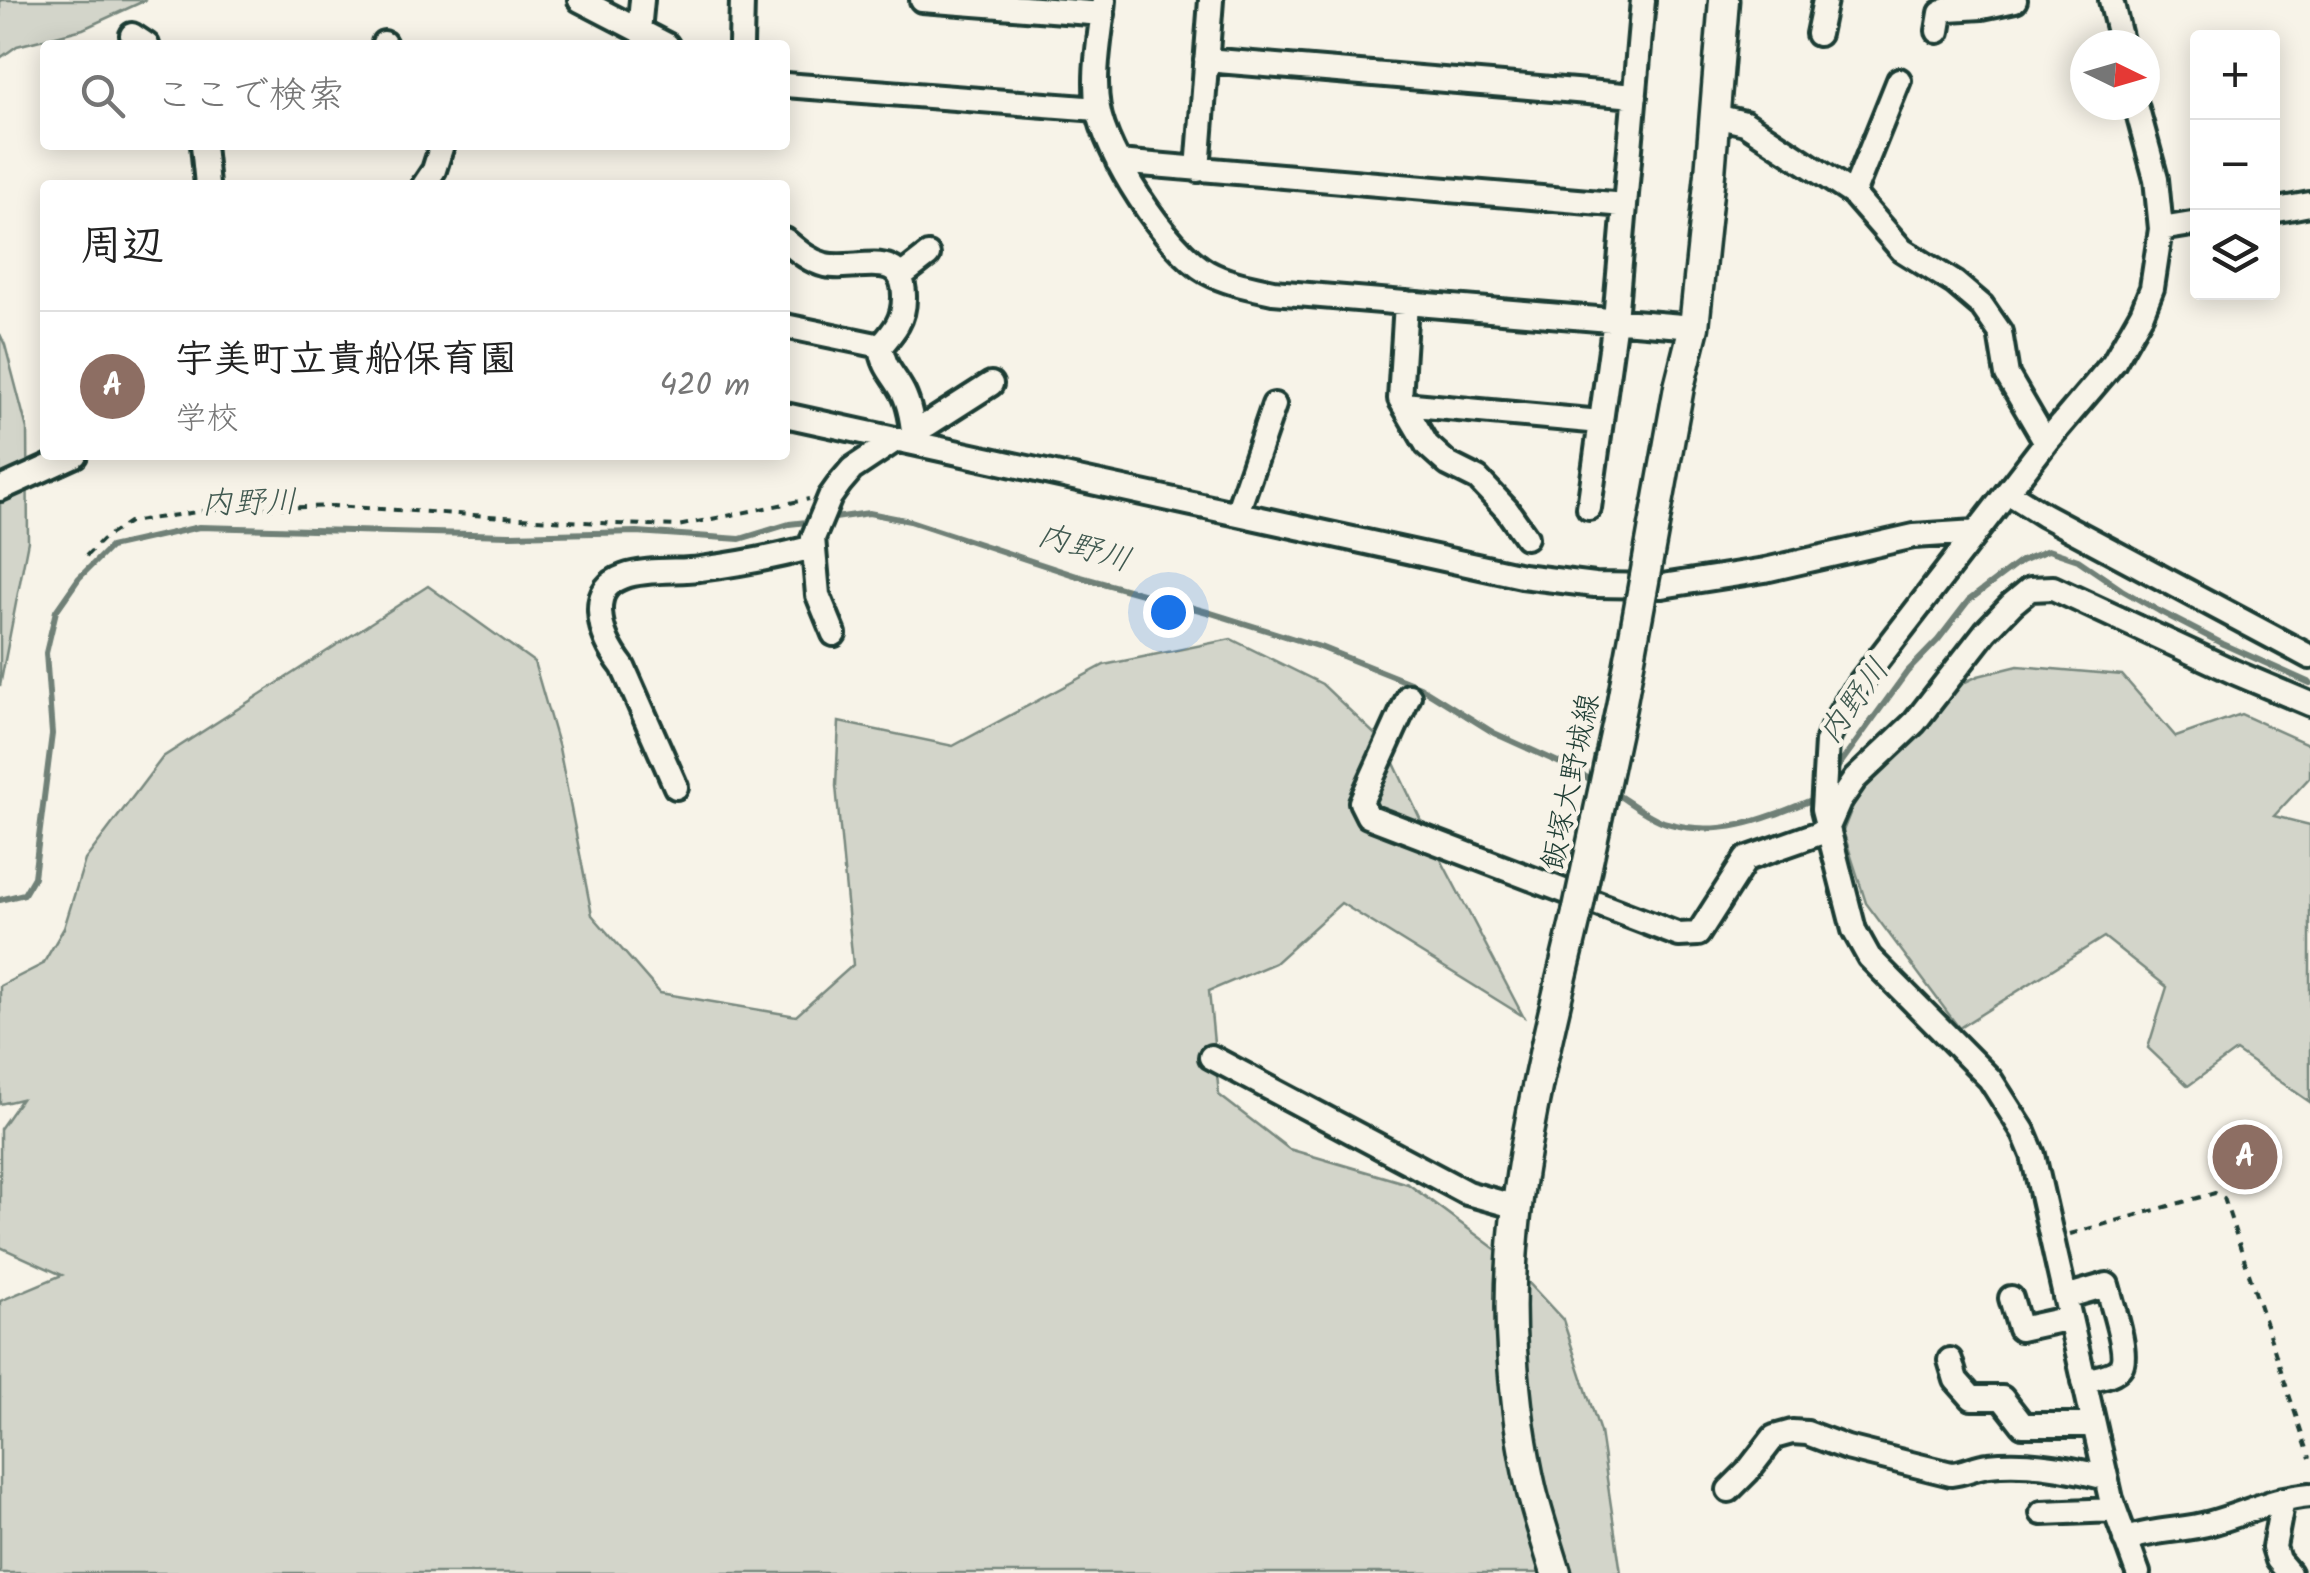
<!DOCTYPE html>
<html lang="ja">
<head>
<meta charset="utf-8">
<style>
  :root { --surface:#fff; --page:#f2f2f2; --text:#222; --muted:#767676; --line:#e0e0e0; --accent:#b45309 }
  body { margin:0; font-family:Kalam,"Klee One",sans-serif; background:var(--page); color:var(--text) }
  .controls { position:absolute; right:30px; top:30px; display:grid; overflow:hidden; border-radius:10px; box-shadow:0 5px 25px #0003 }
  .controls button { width:90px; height:90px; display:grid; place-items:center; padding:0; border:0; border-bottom:2px solid var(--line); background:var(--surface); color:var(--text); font:50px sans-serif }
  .compass { position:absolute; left:2070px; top:30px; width:90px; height:90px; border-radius:50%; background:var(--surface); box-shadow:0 5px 25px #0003; rotate:95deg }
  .you { position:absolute; left:1168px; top:612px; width:35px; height:35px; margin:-25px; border:8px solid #fff; border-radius:50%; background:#1a73e8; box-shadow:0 0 0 15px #1a73e833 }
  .badge { display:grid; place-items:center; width:65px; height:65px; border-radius:50%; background:var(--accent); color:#fff; font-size:32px; font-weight:700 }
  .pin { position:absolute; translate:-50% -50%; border:5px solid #fff; box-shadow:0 2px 10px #0006 }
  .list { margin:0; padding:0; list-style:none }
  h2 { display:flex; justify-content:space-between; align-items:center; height:130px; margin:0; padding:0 40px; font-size:42px }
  h2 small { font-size:32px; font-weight:400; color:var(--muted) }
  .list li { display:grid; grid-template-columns:65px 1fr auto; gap:30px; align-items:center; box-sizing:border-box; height:150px; padding:0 40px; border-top:2px solid var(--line) }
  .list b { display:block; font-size:38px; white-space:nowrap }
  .list p { margin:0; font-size:32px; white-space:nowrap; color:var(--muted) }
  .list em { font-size:32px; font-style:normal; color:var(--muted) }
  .icon { flex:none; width:55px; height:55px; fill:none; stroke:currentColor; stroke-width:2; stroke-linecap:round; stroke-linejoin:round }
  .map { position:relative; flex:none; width:2310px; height:1573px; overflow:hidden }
  .search { position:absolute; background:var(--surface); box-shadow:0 5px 25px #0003; left:40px; top:40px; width:750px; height:110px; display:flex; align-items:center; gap:25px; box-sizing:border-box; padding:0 35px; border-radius:10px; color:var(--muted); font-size:38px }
  .panel { position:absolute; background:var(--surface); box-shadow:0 5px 25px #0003; left:40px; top:180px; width:750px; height:280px; border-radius:10px }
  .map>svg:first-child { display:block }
</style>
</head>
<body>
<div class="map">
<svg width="2310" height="1573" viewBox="0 0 2310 1573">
  <rect width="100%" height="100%" fill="#f7f3e8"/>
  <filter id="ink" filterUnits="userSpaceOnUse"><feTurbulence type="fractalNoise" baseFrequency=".01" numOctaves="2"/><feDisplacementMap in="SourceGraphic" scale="20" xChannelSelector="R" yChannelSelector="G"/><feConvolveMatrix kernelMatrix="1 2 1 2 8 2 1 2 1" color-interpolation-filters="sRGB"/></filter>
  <g filter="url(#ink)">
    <path fill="#d3d5ca" stroke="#79897f" stroke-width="2.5" d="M0,0H146L83,29L17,46L0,58Z
      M0,334L5,345L27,429L28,541L0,686Z
      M428,586L534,662L559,748L592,915L660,993L796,1016L853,965L836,786L839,722L953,746L1104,665L1231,639L1322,684L1385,744L1425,829L1523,1016L1341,903L1275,963L1209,991L1219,1095L1289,1149L1408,1184L1502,1254L1563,1320L1600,1432L1621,1573H0V1301L62,1275L0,1247V1129L21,1099L0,1104V986L43,964L64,928L85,860L163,757Z
      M2018,666L2122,675L2176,737L2241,714L2310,745V777L2274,816L2310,825V1102L2236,1051L2188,1086L2148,1048L2167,987L2104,937L1959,1028L1866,903L1843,831L1858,793L1889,759L1927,728L1933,711L1948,690L1978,676Z"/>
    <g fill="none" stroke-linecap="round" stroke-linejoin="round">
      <path stroke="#6f8077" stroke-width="6" d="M828,519L869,513L910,521L1077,576L1211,613L1320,647L1420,687L1494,733L1569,767L1598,784
        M1832,775L1907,672L1938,640L1968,601L2021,561L2048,550L2078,560L2122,590L2159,611L2223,644L2310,683
        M1613,792C1628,801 1651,819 1667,823C1721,839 1767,818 1816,798
        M0,900L24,894L34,877L52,734L46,653L56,611L79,578L110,547L199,527L510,535L637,532L740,539L789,524L816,521"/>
      <g stroke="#1f3d34" stroke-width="30">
        <path id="minor" d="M580,0L667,45
          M922,0L1103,14
          M1104,0C1101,34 1092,73 1098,108C1105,153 1166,249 1207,272C1227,283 1250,287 1273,292L1694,327
          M2111,0L2122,45
          M639,31L642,0
          M1938,31L1941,13L1949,9L1982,7L2015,0
          M1818,34L1825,0
          M132,35L147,45
          M384,43L385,45
          M741,45L742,0
          M1206,60L1635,96
          M785,85L1098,109
          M2136,105L2156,179L2161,229L2152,288L2142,313L2114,362L2046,442L1853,692L1835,722L1827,742L1823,809L1854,930L1869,957L1990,1079L2023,1131L2033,1155L2111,1499L2138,1573
          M1715,116L1745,123L1853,194L1899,80
          M203,145L207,185
          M1118,162L1625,205
          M1198,170L1211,0
          M424,185L434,170L441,148L440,145
          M1853,194L1902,250L1955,283L1982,306L2000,332L2007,375L2046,442
          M2272,211L2310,204
          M2161,229L2198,223
          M785,240C798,251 809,261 825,265C857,272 905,246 904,298C904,320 894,331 881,346C884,369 893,373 903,392C911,408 913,425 914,443
          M901,276L928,255
          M1406,303L1400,399L1427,445L1448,464L1478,479L1507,510L1526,537
          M785,326L881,346
          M1403,404L1601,422
          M785,415L1522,576L1595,585L1662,586L1765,570L1914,536L1976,532
          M913,424L927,425L991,384
          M0,489L75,455
          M2009,493L2044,515L2310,657
          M1589,508L1615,320L1643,0
          M1237,513L1274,405
          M834,634L818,595L813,538L830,497L840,483L852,469L897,439
          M1409,696L1361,802L1368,816L1679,935L1698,934L1746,859L1817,834L1828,827L1839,802L1855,779L1915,722L1986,631L2012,604L2030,589L2053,588L2234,672L2310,704
          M676,787L623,667C610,650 601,633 600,611C598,561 668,574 700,569C738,564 776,557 813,547
          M1211,1057L1467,1193L1517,1207
          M2065,1297L2107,1285C2111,1301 2129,1353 2121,1366C2115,1376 2094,1378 2084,1381
          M2011,1298L2020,1329L2070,1318
          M1950,1360L1956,1380L1972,1398H2002L2023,1425H2094
          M1729,1490L1747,1472L1774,1437L1792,1432L1807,1433L1847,1448L1951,1474C1965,1473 1976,1466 1989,1465C2028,1461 2069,1468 2106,1478
          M2283,1499L2274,1547L2278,1560L2289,1573
          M2042,1513L2115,1510
          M2125,1540C2153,1529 2183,1531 2211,1523C2245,1514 2274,1498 2310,1495"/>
      </g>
      <g stroke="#1f3d34" stroke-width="35">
        <path id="major" d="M1649,554L1679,387L1694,327L1710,174L1724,0
          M1556,1573C1548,1546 1539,1520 1532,1492C1521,1446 1515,1396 1512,1349C1502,1208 1545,1050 1577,913"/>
      </g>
      <path stroke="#1f3d34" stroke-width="4" stroke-dasharray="8 8" stroke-linecap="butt" d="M86,556L103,539L129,522L211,510L333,506L615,524L678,526L809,499
        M2070,1234L2215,1193L2224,1198L2310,1458"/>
      <use href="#minor" stroke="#f7f3e8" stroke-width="22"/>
      <use href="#major" stroke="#f7f3e8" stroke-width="28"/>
      <g stroke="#1f3d34" stroke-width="35" stroke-linecap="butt">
        <path id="major-bridge" d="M1577,913L1621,707L1649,554"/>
      </g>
      <use href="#major-bridge" stroke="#f7f3e8" stroke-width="28"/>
    </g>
  </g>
  <g text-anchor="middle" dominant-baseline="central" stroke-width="9" stroke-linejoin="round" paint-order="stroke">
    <g font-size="30" fill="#1f3d34" stroke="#f7f3e8">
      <text transform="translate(1572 782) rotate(-78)">飯塚大野城線</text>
    </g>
    <g font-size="32" font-style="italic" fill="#405950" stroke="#f7f3e8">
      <text transform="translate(249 504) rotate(-1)">内野川</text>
      <text transform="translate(1084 549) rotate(17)">内野川</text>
      <text transform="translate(1855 702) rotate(-54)">内野川</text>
    </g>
  </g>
</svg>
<div class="controls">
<button>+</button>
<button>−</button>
<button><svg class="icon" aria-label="layers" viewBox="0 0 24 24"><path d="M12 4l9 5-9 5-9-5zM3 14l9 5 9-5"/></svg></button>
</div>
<svg class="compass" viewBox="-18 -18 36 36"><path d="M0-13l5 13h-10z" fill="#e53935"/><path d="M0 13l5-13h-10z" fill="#767676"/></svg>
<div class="you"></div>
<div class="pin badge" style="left:2245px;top:1157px;background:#8d6e63">A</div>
<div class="search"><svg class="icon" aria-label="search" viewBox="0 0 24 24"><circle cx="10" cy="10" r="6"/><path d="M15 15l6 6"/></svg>ここで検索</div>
<section class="panel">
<h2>周辺<small></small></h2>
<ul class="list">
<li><span class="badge" style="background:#8d6e63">A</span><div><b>宇美町立貴船保育園</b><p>学校</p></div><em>420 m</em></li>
</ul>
</section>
</div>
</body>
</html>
